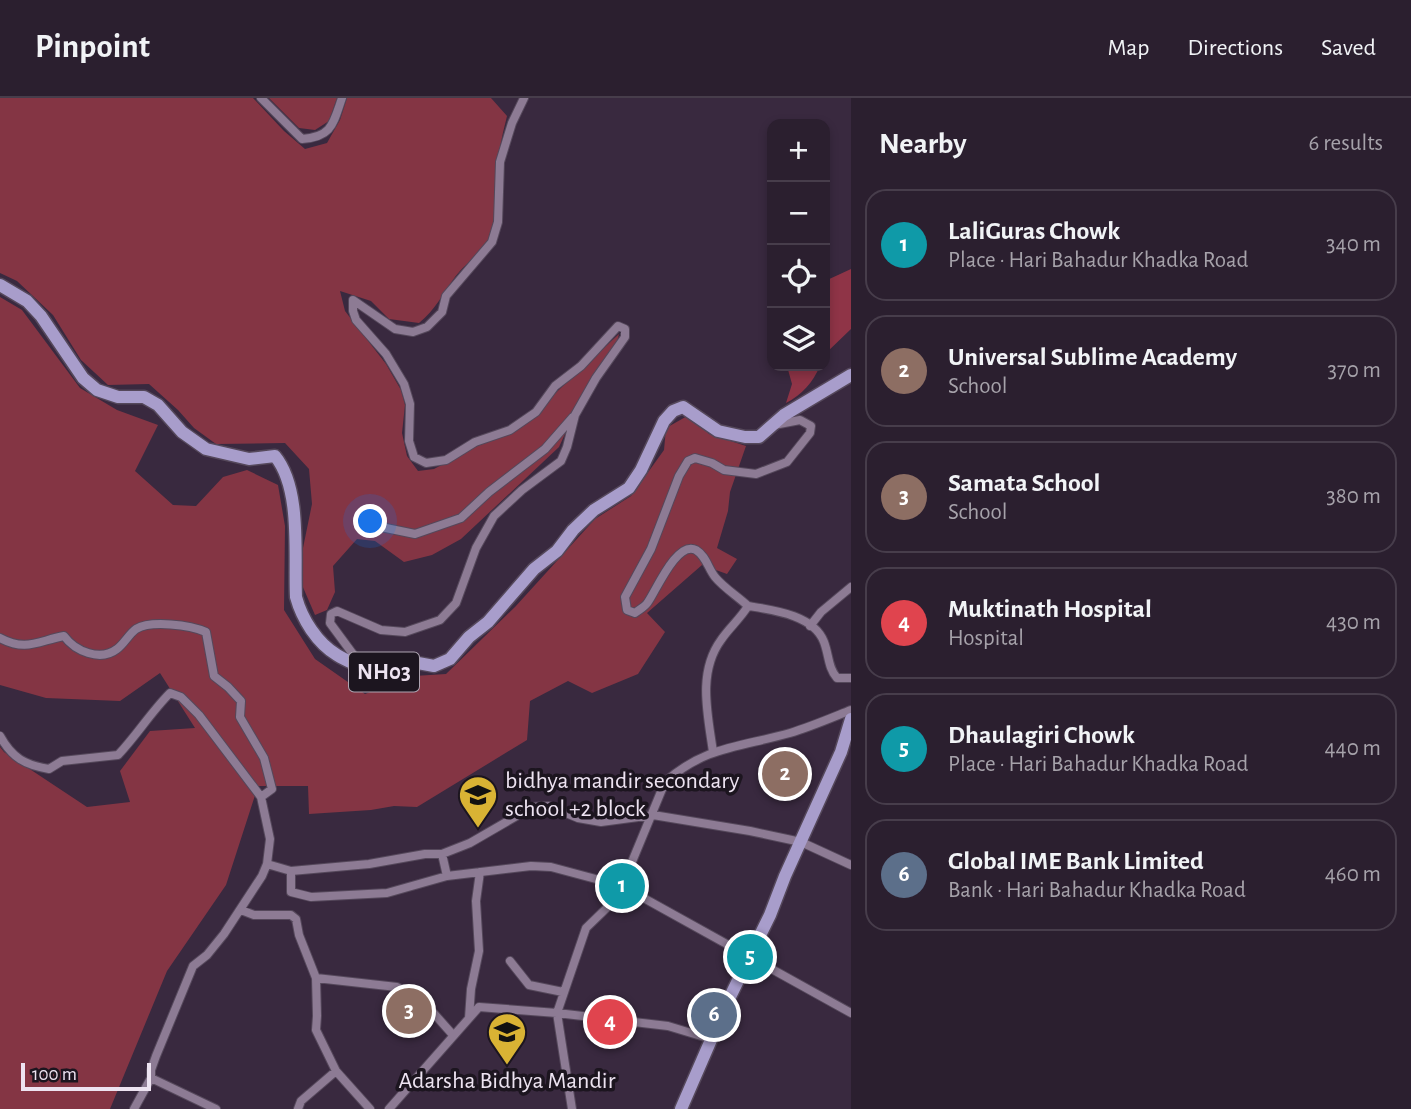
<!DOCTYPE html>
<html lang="en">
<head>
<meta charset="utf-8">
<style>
  :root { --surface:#2b1f2f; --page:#372c3b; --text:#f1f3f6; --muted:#a6a2aa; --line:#473d4b; --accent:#d93025 }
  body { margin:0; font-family:"Alegreya Sans",sans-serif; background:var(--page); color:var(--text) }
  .controls { position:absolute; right:21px; top:21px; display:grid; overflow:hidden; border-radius:14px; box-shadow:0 4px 10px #0003 }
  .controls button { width:63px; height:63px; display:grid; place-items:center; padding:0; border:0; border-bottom:2px solid var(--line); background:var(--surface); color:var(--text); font:35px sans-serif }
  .scale { position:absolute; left:21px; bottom:18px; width:130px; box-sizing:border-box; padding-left:7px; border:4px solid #ede3f1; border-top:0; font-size:19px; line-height:24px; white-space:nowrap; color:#ede3f1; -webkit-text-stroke:5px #1c151f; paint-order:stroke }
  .you { position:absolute; left:371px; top:424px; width:24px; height:24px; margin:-18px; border:5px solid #fff; border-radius:50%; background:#1a73e8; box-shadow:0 0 0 10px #1a73e833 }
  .badge { display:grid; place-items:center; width:46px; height:46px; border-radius:50%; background:var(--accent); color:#fff; font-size:23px; font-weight:700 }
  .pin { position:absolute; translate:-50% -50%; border:4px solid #fff; box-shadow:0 2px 7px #0006 }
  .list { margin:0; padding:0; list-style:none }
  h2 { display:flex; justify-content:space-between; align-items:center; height:91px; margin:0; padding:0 28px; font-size:30px }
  h2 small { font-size:23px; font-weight:400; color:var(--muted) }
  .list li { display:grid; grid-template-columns:46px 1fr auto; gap:21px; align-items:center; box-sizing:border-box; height:112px; margin:0 14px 14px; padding:0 14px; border:2px solid var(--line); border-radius:21px }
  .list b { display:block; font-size:26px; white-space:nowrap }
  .list p { margin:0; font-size:23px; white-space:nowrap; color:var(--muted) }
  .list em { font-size:23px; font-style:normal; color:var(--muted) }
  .icon { flex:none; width:38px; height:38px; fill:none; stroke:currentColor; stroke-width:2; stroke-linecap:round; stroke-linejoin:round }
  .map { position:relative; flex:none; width:851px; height:1011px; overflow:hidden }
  header { display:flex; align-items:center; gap:42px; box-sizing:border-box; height:98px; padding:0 35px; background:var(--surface); border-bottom:2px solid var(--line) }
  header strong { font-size:33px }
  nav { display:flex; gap:38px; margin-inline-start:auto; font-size:24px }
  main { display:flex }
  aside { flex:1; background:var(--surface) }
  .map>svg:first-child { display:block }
</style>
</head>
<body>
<header>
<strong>Pinpoint</strong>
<nav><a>Map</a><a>Directions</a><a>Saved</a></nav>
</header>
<main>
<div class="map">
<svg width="851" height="1011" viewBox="0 0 851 1011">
  <rect width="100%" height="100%" fill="#39293f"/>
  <path fill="#843544" d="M0,0H253L284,33L305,51L327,45L340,22L347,0H491L507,18C501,41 497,63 495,86C494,104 497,122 490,139C482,156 465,165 455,179C442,197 436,211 419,225L389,221L371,203L340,193L345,213L386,266L401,292L405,307L402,335L407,358L418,373L434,371L483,345L511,335L531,322L549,301L619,236L617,244L585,292L559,349L461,441L432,457L404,464L375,443L357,441L333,468L335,494L327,512L315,517L302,487L303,450L312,406L309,371L285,345L216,346L194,330L178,312L149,286L108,287L81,262L53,217L17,183L0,175Z
    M269,0H337L329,23L315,32L299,30Z
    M0,199L22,212L80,290L117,312L158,327L135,373L173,407L196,408L223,379L247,372L278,387L285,428L284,512L315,561L365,596L414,578L446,576L515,509L595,421L631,398L664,352L666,330L689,317L709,336L746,348L730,394L728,413L717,450L737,461L727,476L702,467L647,515L665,534L638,576L592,595L568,583L530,603L527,642L417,709L394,708L371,712L309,716L308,688H258L226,787L167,873L110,1011H0V649L4,654L87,709L130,704L120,673L150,633L195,630L160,575L120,603L46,600L0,587Z"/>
  <path fill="#8f3447" d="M851,171V231L825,256V183Z
    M787,268H820C813,284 802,297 786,305L792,286Z"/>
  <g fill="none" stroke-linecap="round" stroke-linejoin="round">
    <g stroke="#55485b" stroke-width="10">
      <path id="street" d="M261,0L302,41C332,39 333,26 342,0
        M381,429L415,436L461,420L489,394L545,351L573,319
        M748,508C773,512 814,517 824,544C829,557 828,570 837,580H851
        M810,528L821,514L851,489
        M0,540C26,554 38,543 64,538C75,553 100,564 117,551C124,546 129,536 136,531C151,522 190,527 206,534L214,578L228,589L241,603L240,619L264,660L272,691L261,699
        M361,567L330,525L331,516L337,513L381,532L405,534L440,522L456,505L476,450L494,418L522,392L561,363L567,349L575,317L596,280L625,239V231L618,228L581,268L555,288L536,314L510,332L475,344L446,362L426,365L414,359L409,343L410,306L404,286L386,256L356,222L353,213V202L395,231L413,234L427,229L442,214L446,198L492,144L498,124L500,64L512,25L524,0
        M0,638C12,660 25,667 49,671L62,663L118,657C137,637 151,614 170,595L181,599L199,617L261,699L270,741L267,766L262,778L224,836L207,857L193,868L156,958L151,972V980L134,1011
        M713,654C708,617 697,575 721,542C729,530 740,521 748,508C737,498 723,489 715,479C708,470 706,458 696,452C677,442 656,493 648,504C645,509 640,511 635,515L627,512L625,499L651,451L679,378L688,363L695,360L712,365L724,372L756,376L787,364L810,335L811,328L800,322L774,327
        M442,756L447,778
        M267,766L291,773L369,766L425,756H442L470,745L532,709L549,708L578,720L601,724L653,717L750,733L801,744L851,767
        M291,773V794L311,799L387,795L447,778L531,768L551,769L622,788L851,915
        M241,812L254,817H291L296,821L299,837L316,880L317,918L316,932L336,973L370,1011
        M510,863L529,887L563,894
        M316,880L397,889L421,901L453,937
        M469,920L471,891L479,853L476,803L480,774
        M151,980L216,1011
        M298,1011L301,1003L336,973
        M389,1011L479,909L557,915L668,928L711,941
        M572,1011L557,915L586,830L617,800L665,684C705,648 741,649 790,635C810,629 831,620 851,612"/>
    </g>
    <g stroke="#55485b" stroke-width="15">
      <path id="primary" d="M0,187L27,203L41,218L83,280L97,292L118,299H144L158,307L182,334L206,351L249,361L275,358C302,391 294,458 296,499C302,521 317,545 337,557C350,565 364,569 376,578L402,562L434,568L450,561L469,539L488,524L534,471L557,453L573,432L594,412L629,390L641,372L664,323L673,313L683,309L718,333L745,339H759L784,317L851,277
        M681,1011L727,905L770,817L785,778L841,654L851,621"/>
    </g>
    <use href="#street" stroke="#8d7b94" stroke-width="8"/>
    <use href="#primary" stroke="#a89dcb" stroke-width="12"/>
  </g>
  <defs>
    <g id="university-pin" transform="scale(2.0125)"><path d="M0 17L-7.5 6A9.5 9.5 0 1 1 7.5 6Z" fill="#d9b334" stroke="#1c151f"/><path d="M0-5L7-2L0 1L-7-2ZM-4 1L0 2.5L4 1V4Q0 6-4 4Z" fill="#111"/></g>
    <g id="school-pin" transform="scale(2.0125)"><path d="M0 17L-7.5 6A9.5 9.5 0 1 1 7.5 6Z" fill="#d9b334" stroke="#1c151f"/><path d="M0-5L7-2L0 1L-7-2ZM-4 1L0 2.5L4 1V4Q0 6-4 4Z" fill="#111"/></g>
  </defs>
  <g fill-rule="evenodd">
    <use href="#university-pin" x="478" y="697"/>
    <use href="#school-pin" x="507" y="934"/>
  </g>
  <g text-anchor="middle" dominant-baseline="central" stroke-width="7" stroke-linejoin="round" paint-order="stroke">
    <rect fill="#1c151f" stroke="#aea5b2" stroke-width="2" x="349" y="554.5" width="70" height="39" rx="5"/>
    <g font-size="23" font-weight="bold" fill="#ede3f1">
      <text x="384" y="574">NH03</text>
    </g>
    <g font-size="24" fill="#ede3f1" stroke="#1c151f" text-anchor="start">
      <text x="505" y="683">bidhya mandir secondary<tspan x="505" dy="28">school +2 block</tspan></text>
      <text x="507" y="983" text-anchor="middle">Adarsha Bidhya Mandir</text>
    </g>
  </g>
</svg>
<div class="controls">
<button>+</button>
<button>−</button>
<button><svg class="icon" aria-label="locate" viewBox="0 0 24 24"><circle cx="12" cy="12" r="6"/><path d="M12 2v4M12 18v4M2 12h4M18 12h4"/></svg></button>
<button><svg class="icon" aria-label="layers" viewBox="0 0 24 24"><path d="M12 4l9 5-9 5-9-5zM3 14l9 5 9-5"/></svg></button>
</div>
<div class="scale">100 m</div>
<div class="you"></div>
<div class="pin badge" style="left:622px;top:788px;background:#0f9aa8">1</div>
<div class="pin badge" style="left:785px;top:676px;background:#8d6e63">2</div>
<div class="pin badge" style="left:409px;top:913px;background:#8d6e63">3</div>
<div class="pin badge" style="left:610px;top:924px;background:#e0444e">4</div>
<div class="pin badge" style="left:750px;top:859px;background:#0f9aa8">5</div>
<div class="pin badge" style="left:714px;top:917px;background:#5c6f8a">6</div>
</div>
<aside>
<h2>Nearby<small>6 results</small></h2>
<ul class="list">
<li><span class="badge" style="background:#0f9aa8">1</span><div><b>LaliGuras Chowk</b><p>Place · Hari Bahadur Khadka Road</p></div><em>340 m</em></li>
<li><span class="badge" style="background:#8d6e63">2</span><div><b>Universal Sublime Academy</b><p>School</p></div><em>370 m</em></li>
<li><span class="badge" style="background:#8d6e63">3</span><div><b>Samata School</b><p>School</p></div><em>380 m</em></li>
<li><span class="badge" style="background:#e0444e">4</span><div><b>Muktinath Hospital</b><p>Hospital</p></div><em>430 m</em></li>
<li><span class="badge" style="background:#0f9aa8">5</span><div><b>Dhaulagiri Chowk</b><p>Place · Hari Bahadur Khadka Road</p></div><em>440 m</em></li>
<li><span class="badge" style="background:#5c6f8a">6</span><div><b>Global IME Bank Limited</b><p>Bank · Hari Bahadur Khadka Road</p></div><em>460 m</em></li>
</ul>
</aside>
</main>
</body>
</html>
